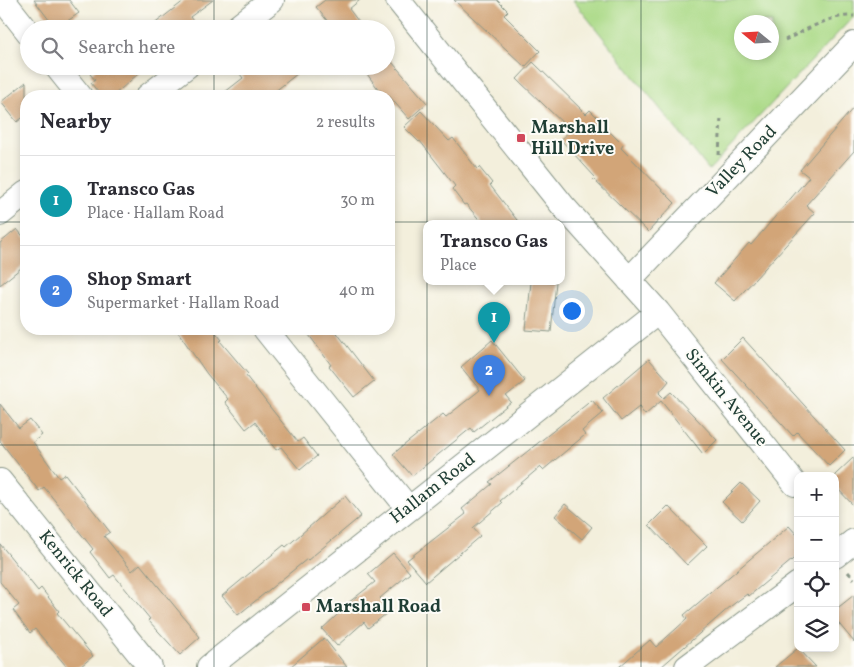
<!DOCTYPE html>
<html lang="en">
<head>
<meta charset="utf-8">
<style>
  :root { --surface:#fff; --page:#f7f7f7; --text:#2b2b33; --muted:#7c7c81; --line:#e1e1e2; --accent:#0f766e }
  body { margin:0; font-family:Vollkorn,serif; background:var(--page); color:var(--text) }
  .controls { position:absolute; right:15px; bottom:15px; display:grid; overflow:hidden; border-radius:10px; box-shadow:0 2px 8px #0003 }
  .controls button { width:45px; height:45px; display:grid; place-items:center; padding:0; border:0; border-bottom:1px solid var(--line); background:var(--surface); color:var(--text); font:25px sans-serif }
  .compass { position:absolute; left:734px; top:15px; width:45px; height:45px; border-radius:50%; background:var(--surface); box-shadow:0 2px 8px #0003; rotate:288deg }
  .you { position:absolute; left:571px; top:310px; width:18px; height:18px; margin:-12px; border:4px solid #fff; border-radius:50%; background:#1a73e8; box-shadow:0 0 0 8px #1a73e833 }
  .badge { display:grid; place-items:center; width:32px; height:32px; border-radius:50%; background:var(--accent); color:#fff; font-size:16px; font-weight:700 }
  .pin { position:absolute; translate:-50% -41px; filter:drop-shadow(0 1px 2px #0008) }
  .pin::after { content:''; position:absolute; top:26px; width:18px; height:15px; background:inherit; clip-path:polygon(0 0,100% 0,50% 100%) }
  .popup { position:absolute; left:423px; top:220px; width:142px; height:65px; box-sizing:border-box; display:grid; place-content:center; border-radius:10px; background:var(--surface); filter:drop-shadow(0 1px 4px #0005); font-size:16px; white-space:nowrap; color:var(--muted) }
  .popup b { font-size:19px; color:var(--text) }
  .popup::after { content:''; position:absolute; left:50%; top:100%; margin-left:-10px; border:10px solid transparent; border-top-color:var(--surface) }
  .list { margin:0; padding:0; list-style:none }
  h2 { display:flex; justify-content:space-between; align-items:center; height:65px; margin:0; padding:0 20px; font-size:21px }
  h2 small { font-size:16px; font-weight:400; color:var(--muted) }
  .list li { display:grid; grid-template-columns:32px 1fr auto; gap:15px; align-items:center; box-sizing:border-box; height:90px; padding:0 20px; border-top:1px solid var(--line) }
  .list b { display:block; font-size:19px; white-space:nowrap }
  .list p { margin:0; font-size:16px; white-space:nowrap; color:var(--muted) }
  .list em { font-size:16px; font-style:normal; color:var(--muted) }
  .icon { flex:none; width:28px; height:28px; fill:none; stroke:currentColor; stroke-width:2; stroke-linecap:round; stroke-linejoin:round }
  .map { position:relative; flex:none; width:854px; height:667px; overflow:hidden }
  .search { position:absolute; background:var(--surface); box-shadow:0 2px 8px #0003; left:20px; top:20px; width:375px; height:55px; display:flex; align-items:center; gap:12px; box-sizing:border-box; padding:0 18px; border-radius:28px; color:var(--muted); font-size:19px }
  .panel { position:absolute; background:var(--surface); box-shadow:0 2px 8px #0003; left:20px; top:90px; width:375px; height:245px; border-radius:20px }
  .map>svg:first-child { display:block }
</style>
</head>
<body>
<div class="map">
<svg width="854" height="667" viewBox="0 0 854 667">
  <rect width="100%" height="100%" fill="#fdfcf7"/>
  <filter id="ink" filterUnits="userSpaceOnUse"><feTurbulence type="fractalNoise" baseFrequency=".02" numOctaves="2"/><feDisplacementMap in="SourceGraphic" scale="10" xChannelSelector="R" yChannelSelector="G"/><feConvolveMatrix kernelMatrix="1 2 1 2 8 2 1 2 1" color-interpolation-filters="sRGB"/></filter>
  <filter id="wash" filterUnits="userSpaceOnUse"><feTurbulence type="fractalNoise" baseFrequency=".0096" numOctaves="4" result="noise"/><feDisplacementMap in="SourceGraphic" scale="20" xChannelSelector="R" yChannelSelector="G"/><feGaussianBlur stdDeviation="1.12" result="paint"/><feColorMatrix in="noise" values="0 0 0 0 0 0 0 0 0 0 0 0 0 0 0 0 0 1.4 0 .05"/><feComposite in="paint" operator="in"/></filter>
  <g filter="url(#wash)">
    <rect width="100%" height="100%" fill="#f3efdc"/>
    <path fill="#acda88" stroke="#668c5e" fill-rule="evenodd" d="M573,0H854V16L709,170ZM742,22H772V52H742Z"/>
    <g id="blocks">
      <path fill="#d2a578" d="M34,0H69L79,13L56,29Z
        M185,0H213L190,17L199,29H148Z
        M325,0H360L349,9L364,29H334L316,7Z
        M454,0H497L508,11L504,15L540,51L525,67Z
        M386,55L427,103L409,119L389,96L379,90L361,66H386Z
        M533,62L586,114L590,110L606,126L605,127L623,145L621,148L675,203L648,232L593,179L595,177L561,140L570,130L517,79Z
        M99,66H147L113,96H101L91,83L95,80L90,74Z
        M250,66H307L269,96H220L243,78L240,74Z
        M26,82V115L17,122L1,102Z
        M854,107V151L806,205L815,213L735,301L714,283L749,243L751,245L809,177L800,170Z
        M421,111L449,141L453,138L477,169L479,167L492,183L490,185L520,224H483L466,204L464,205L452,189L455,186L420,141L419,142L404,127Z
        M17,229L26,240V264L0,285V243Z
        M531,282H556L551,332L526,330Z
        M176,329H213L222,340L220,341L248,374L246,376L273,411L298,442L303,438L317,456L300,470L281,447L276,450L255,422L246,429L225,402L228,399L207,374Z
        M317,329H334L374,381L354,397L329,366L331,365L309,335Z
        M743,338L845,450L829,466L797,432L793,436L722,359Z
        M492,340L525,381L506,396L511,402L474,432L471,428L412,476L393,454L443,414L446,417L480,390L461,367Z
        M649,359L669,381L659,393L664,398L671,392L717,440L703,454L661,401L645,415L639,407L621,421L603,398Z
        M592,400L603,413L582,431L585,435L543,470L540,467L500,501L502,503L473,528L480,536L426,582L407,560L466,514L462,509L492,484L489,482Z
        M0,404L19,428L30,420L42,435L33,442L59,478L65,474L110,532L104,536L132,571L140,564L200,637L180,655L148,620L150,619L114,575L110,578L90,552L93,549L44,487L39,491L0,441Z
        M854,457V506L835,486V475Z
        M741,483L760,501L742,521L722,502Z
        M345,496L361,516L308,560L307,559L238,615L222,596L284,545L286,547Z
        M565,504L592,527L582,539L555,516Z
        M668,506L707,546L687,565L649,525Z
        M789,526L798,536V555L780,570L749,596L747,594L731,606L661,667H619L650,640L656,647L687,619L684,615Z
        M0,544L38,591L41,588L59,611L57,613L93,656L80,667H67L35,629L30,633L13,610L19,605L0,582Z
        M393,553L410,573L380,598L391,610L368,628L364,622L337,646L322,629L349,604L348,603L375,582L368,574Z
        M854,595V642L835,619V610Z
        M324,638L347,667H290Z
        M798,648L816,667H775Z"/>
    </g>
  </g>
  <g filter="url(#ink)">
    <use href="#blocks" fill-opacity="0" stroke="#899688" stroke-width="1"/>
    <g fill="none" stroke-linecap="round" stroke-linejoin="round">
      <g stroke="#899688" stroke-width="26">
        <path id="minor" d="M3,0L29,33
          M398,0L563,206L658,312L795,484
          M235,29L272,0
          M56,66L80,96
          M148,96L187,66
          M0,214L26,193
          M629,280L854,44
          M265,329L408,508
          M0,481L150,667
          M835,556L854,541
          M209,667L658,312
          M687,667L798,584"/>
      </g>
      <path stroke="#899688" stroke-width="3" stroke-dasharray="4 4" stroke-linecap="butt" d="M785,40C805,31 831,14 854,16
        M719,155L721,116
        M848,572L854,579"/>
      <use href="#minor" stroke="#fff" stroke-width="24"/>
    </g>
  </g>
  <path fill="none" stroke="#1f3d34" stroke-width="1" stroke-opacity="0.55" d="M214,0V29M427,0V667M641,0V667M214,66V96M0,222H26M389,222H854M214,329V667M0,445H854"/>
  <g fill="#d1495b" stroke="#fdfcf7" stroke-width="2">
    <rect x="516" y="133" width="10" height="10" rx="2.5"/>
    <rect x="301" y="602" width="10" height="10" rx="2.5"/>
  </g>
  <g text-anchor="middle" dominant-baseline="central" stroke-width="4" stroke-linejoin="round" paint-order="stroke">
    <g font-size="18" font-weight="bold" fill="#1f3d34" stroke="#fdfcf7" text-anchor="start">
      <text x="531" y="128">Marshall<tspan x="531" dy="21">Hill Drive</tspan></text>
      <text x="316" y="607">Marshall Road</text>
    </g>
    <g font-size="18" fill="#1f3d34" stroke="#fdfcf7">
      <text transform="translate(742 162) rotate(-46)">Valley Road</text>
      <text transform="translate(726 398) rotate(51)">Simkin Avenue</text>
      <text transform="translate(433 489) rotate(-38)">Hallam Road</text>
      <text transform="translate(75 574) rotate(51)">Kenrick Road</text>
    </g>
  </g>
</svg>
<div class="controls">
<button>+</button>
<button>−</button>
<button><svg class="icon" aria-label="locate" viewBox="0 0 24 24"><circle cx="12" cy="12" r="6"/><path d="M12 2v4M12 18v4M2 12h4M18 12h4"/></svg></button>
<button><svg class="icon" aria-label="layers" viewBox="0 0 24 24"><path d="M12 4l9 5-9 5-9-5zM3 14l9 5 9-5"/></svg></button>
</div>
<svg class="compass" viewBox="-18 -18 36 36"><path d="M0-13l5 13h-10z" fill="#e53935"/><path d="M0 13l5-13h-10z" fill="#7c7c81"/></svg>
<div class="you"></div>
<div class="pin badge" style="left:494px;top:343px;background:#0f9aa8">1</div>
<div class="popup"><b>Transco Gas</b>Place</div>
<div class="pin badge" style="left:489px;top:396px;background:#3f7fe0">2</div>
<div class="search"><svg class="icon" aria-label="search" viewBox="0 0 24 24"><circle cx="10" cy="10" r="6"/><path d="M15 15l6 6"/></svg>Search here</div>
<section class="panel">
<h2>Nearby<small>2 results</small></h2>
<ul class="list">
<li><span class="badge" style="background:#0f9aa8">1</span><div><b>Transco Gas</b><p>Place · Hallam Road</p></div><em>30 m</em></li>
<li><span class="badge" style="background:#3f7fe0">2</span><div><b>Shop Smart</b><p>Supermarket · Hallam Road</p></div><em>40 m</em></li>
</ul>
</section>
</div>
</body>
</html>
